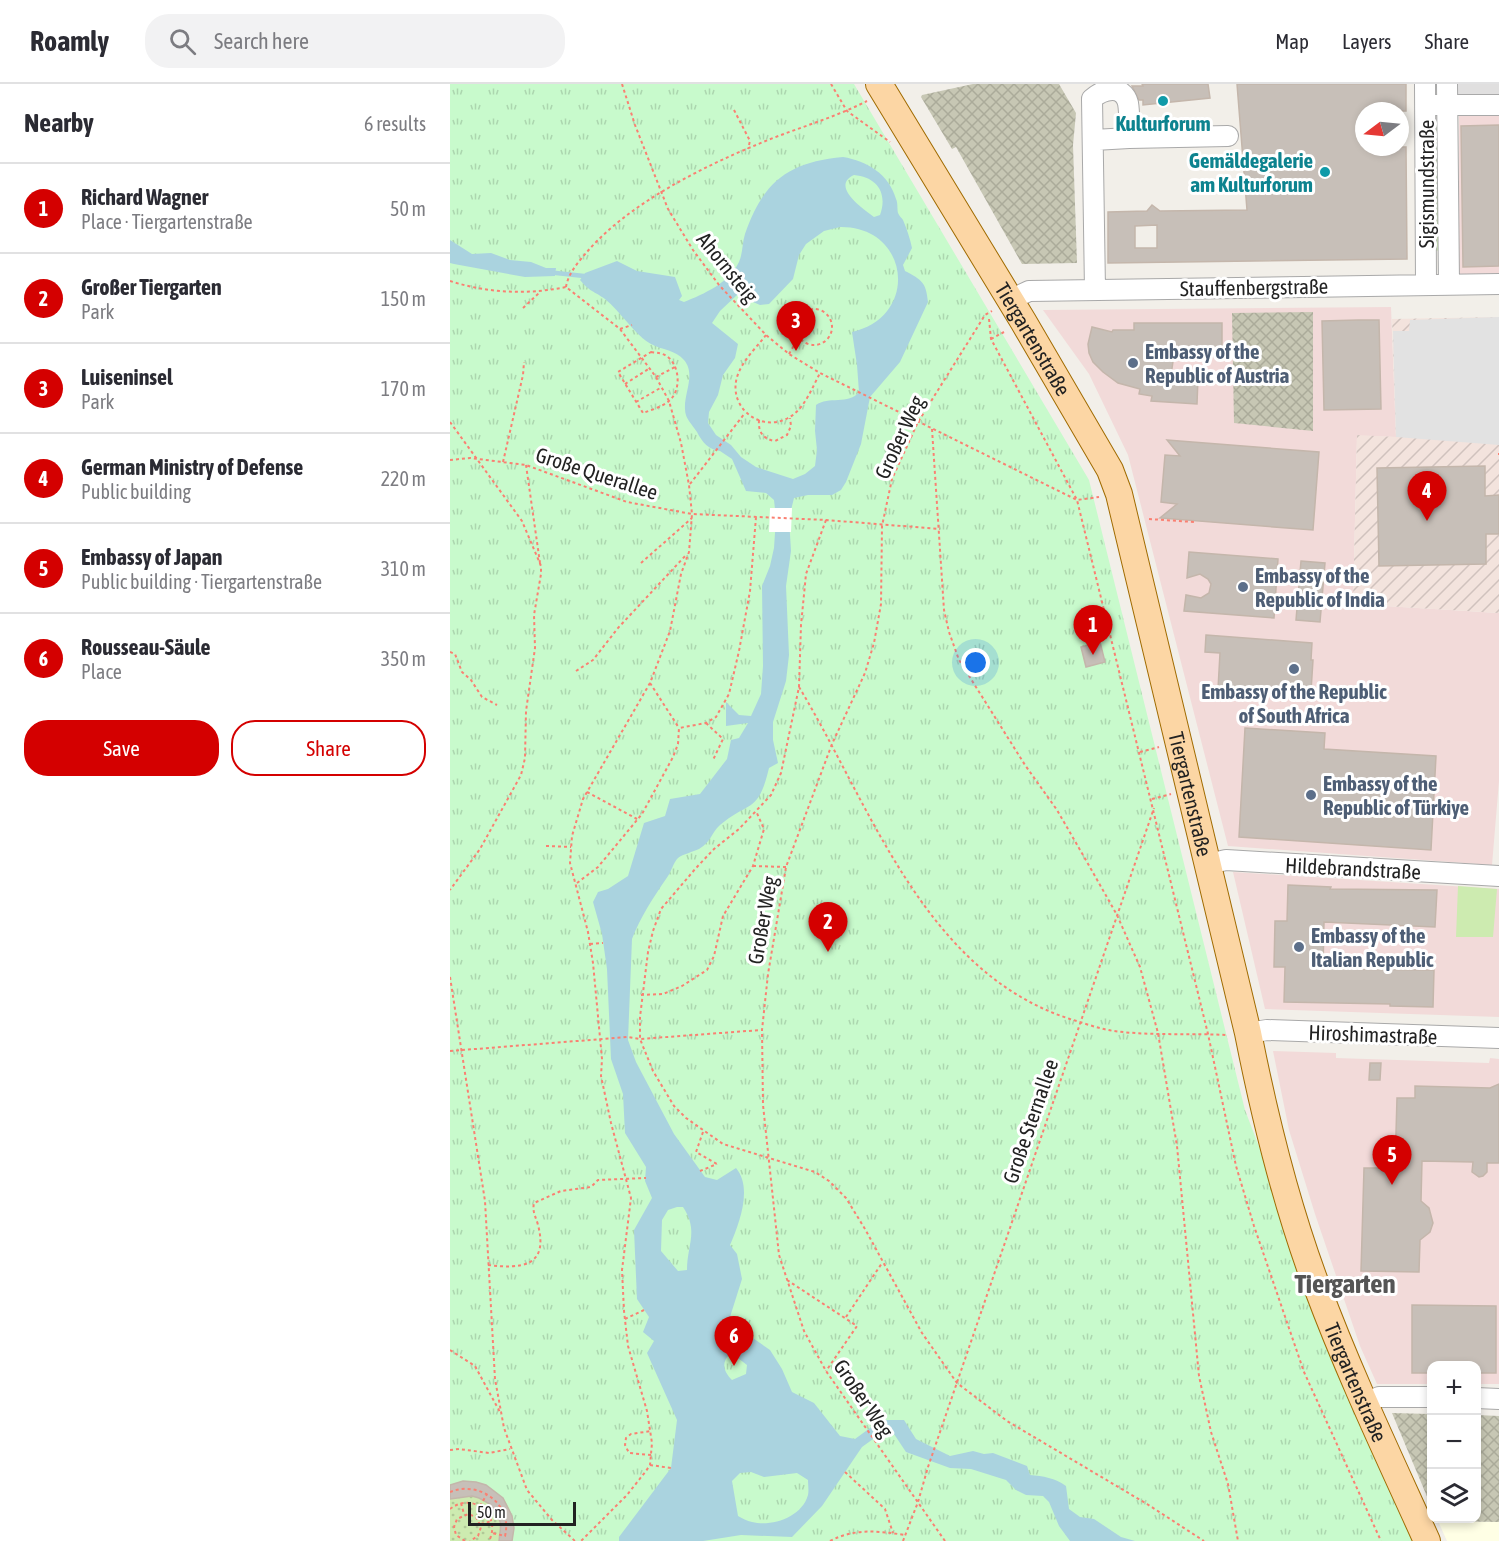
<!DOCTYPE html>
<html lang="en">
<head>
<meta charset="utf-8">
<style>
  :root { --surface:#fff; --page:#f2f2f3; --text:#2b2b33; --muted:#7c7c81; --line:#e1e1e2; --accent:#d40000 }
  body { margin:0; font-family:"Asap Condensed",sans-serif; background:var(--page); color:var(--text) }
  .controls { position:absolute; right:18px; bottom:18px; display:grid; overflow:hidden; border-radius:12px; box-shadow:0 3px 9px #0003 }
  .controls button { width:54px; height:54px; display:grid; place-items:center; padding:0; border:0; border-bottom:2px solid var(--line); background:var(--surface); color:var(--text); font:30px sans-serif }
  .compass { position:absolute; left:905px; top:18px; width:54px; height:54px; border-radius:50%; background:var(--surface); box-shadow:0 3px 9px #0003; rotate:254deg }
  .scale { position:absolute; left:18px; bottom:15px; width:108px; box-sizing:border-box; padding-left:6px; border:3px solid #222; border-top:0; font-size:16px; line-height:21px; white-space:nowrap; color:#222; -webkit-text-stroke:4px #fff; paint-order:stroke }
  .you { position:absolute; left:526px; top:579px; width:21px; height:21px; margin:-15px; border:4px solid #fff; border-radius:50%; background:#1a73e8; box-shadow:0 0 0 9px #1a73e833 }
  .badge { display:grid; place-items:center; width:39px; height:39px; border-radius:50%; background:var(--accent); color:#fff; font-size:20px; font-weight:700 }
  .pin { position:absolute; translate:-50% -50px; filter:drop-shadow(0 2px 3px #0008) }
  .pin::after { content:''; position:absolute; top:32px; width:21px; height:18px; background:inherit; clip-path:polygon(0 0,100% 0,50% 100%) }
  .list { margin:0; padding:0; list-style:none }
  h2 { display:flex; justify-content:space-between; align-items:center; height:78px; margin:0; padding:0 24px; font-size:26px }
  h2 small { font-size:20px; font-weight:400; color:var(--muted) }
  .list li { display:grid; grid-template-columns:39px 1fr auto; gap:18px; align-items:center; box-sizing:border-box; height:90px; padding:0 24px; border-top:2px solid var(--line) }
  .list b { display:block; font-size:22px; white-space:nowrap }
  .list p { margin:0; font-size:20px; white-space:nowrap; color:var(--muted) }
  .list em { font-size:20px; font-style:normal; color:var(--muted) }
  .actions { display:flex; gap:12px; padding:18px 24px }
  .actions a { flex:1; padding:14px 0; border:2px solid var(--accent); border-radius:24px; text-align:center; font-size:21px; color:var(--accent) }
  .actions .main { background:var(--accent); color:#fff }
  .icon { flex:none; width:33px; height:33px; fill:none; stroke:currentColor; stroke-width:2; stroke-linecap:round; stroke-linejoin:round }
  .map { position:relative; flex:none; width:1049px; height:1457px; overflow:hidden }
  header { display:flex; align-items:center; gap:36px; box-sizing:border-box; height:84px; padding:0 30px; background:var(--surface); border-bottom:2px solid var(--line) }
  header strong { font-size:28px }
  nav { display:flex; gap:33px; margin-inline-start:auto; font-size:21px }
  .search { width:420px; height:54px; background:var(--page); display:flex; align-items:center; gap:15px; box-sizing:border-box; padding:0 21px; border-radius:24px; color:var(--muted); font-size:22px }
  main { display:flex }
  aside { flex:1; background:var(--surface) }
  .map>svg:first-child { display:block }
</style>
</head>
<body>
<header>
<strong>Roamly</strong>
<div class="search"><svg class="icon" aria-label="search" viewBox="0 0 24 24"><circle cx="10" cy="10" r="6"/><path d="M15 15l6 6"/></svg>Search here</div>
<nav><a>Map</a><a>Layers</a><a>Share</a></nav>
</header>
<main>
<aside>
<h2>Nearby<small>6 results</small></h2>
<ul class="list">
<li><span class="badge">1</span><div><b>Richard Wagner</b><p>Place · Tiergartenstraße</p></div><em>50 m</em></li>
<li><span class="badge">2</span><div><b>Großer Tiergarten</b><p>Park</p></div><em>150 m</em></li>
<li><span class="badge">3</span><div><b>Luiseninsel</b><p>Park</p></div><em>170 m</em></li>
<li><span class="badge">4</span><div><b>German Ministry of Defense</b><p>Public building</p></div><em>220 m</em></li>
<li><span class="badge">5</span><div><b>Embassy of Japan</b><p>Public building · Tiergartenstraße</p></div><em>310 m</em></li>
<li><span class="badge">6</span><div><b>Rousseau-Säule</b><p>Place</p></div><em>350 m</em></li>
</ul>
<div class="actions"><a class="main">Save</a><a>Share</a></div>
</aside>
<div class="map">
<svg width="1049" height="1457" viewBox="0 0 1049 1457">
  <defs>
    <pattern id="military-furrows" width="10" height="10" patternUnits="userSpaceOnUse" patternTransform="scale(1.5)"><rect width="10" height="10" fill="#f3e3dd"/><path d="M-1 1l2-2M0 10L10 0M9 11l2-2" fill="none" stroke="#d0c2bd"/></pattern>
    <pattern id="construction-cross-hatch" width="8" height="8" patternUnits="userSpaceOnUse" patternTransform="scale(1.5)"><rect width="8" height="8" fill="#c7c7b4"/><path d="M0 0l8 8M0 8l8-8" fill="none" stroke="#abab9a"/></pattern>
    <pattern id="park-tufts" width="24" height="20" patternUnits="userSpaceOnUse" patternTransform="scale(1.5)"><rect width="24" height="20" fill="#c8facc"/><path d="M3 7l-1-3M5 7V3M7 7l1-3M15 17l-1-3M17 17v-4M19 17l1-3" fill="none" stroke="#acd6af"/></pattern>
    <pattern id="garden-dots" width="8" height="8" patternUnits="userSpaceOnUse" patternTransform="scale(1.5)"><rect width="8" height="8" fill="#cdebb0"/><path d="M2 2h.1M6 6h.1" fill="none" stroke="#b0c997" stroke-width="1.8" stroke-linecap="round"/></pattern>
  </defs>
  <rect width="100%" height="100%" fill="#f2efe9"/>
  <path fill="#e0dfdf" d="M1003,0H1049V14L1011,15L1003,6Z"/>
  <path fill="#f2dad9" d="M1009,29H1049V190L1009,191Z
    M941,223L946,353L907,352L903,520L1049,529V697L1042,781L778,762L678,371L639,290L593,226Z
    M783,788L1049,805V933L815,925Z
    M823,967L886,969V974L1039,979L1040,974L1049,975V1300H1027L1026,1282H982L981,1300H927L910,1262L865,1130L839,1046Z"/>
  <path fill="#ffffe5" d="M988,1437L1049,1438V1457H997Z"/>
  <path fill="url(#military-furrows)" d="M1049,233V529L903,520L907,351L946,353L942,235Z"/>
  <path fill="url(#construction-cross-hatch)" d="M523,0H609L626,29L623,61L627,179L572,180L506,63L502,65L471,13L472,11Z
    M863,228V347L784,339L782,229Z
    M942,1329L981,1330V1422Z
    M1027,1331L1049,1332V1438L988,1437L987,1435L1026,1434Z"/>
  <path fill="#cdebb0" d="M983,37L991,38L992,166L984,167Z
    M1008,802L1047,805L1043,853H1006Z"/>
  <path fill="url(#park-tufts)" d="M0,0H404L639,396L795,1026L824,1102L877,1259L963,1457H0Z"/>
  <path fill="url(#garden-dots)" d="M13,1397C46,1397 70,1424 62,1457H0V1401Z"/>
  <path fill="#e2e2e2" d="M1049,233V361L946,353L943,247H959L960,236Z"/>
  <path fill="#aad3df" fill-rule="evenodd" d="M393,73C417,77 439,90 446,115C448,119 447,124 448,129C449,132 452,134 453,136C457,145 460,155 462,164L453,181L455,187C472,196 476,198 478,218L450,278L420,313L411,360L396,398L391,406L382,411H358L344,414L339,434L341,467L336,502L339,571L336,597L323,638V656L328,679L319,684C308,730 300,716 270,741C261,749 262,757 249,765C243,768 233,770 228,774C223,779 221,789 216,795C203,814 191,832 182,855L178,956L186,978L224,1050L255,1093L267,1096L286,1084C303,1104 289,1140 280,1161L287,1170L292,1195L280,1233L284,1241L320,1266L332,1285L342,1308L364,1319L390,1352L405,1355L431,1336H454L466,1355L500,1372L523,1367L534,1370L543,1369L577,1382L580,1391C593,1392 605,1394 616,1402L619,1425L630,1433L644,1435L671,1453L685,1457H620L609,1442L599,1418L593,1412L576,1411L566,1406L556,1396L521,1385L500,1384L456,1368L444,1350L437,1345L412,1363L372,1422L342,1453L291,1451L253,1457H169V1453L221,1384L227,1336L197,1269L204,1257L193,1248L199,1233L187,1215L184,1146L202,1114L195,1097L196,1083L175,1049L173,1010L161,975L157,885L152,850L143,818L148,808L158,805L178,792L194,739L215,732L220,715L250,710L277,675L281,656L289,654L298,639L276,642V618L289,631L301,632L311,610L313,582L312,502L320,482L324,464L326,434L324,416L316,409L296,407L282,375L270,367C259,366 252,358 247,348C242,340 235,335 235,325C234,309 246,290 234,276C226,266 212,266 201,260C186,252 170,227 155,215C144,207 140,208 130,196L135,189L167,177L187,187L225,193L232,212L229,216L234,218C254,210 279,199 289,178C293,169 292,159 295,150C313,98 338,78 393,73ZM404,91C427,93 438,109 430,131L424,133C413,125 380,102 404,91ZM390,143C460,142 470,233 402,248L407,281L409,308C399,321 378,312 366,321L365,347L367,366L365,382L355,390L343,395L306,383L291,373L281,361L266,351L258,339L259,328L268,311L273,291L285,274L288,260L262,239L270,227L287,211L310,221L319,220L343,195L349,171L356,160L374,147ZM227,1123H233C249,1147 237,1161 237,1186L228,1187L211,1167L212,1136L218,1126ZM279,1271H284L297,1281L296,1290L282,1296C274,1288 271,1279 279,1271ZM301,1388L314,1393L347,1389L358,1396C358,1400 359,1407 358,1411C352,1433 322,1443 302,1438C297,1437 292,1434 288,1432L282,1397L290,1389Z
    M0,156L22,170L41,169L60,176L81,178L96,184H106L105,192L75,193L4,180L0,179Z"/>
  <path fill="#fff" d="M320,424H342L341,448H319Z"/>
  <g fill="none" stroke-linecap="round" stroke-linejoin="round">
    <path stroke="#aad3df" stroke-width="4.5" d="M106,189L134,192"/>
  </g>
  <path fill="#c7bfb8" stroke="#c4b6ab" stroke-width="1.5" fill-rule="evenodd" d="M692,0H758L760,14L693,21V16H689L682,2H693Z
    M787,0H956V27H914V63H956L957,175L658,179V128L697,127L702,121L710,127L797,126ZM707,141V164H685V142Z
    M1049,41V182L1013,183L1011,42Z
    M908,236H929L931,325L874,326L872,237Z
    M684,239H772V266H740L739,270H724L721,292L748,294L747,320L701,317L702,312L689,310L690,305L668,299L653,288L643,278L639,269L638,260L642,243L662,248L663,246H684Z
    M717,356L869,368L863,446L710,434L727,420L711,418L715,371L730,372Z
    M1035,382V412L1049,411V450H1036V480L929,482L927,384Z
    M739,468L828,475L824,534L734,527L736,511L751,514L759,509L761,500L758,495L750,490L737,494Z
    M851,477L875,479L870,538L846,536Z
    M756,551L862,559L861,576H863L861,607L859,606V612L768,605L770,569L755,568Z
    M650,558L655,578L636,583L631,563Z
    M795,644L875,649L874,665L986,672L981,766L789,753Z
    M838,801L881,803L880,805L987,806L985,843L874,838L873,885L984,886L983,923L940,922V920L834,918L835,883H824L825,837H837Z
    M920,979H931L930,996H919Z
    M1049,1000V1079H1037V1088L1033,1092L1029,1093L1022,1088L1023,1078L972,1077L971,1117L979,1124L983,1139L980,1148L970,1156L969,1188L911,1187L914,1084H945L947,1014H965V1002L1040,1004Z
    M962,1221L1046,1222V1289H1026V1281H981V1289H962Z
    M13,1397L26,1398L36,1401L53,1414L62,1432L64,1444L62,1457H49L51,1440L47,1430L40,1420L29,1414L22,1412L0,1415V1401Z"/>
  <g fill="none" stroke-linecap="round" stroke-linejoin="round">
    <g stroke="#a9a9a9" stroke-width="22">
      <path id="minor" d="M975,0L976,200
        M997,0L999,200
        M984,21H1049
        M679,54L778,52
        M644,56L679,54C679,43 680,30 678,19C673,0 653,5 642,15L645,206
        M560,216L579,207L1049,200
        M758,780L776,776L1049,792
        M798,949L817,946L1049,954
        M1026,1314L1049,1315
        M915,1319L929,1313H982"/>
    </g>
    <g stroke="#a06b00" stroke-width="28">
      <g id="major">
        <path id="s1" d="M429,0L573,237L660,386L669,410L798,949C815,1035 836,1121 867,1203C899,1289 939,1373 977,1457"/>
      </g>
    </g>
    <path stroke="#fa8072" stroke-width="2" stroke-dasharray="3 3" stroke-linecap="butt" d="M172,0L185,41L218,125L243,166L269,201L316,251L339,270L370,289L627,416L649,413
      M381,0L397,27L440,58
      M284,26L300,57L298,65
      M0,197C37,209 77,211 116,203L170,245L206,293L219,317L231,359L239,401L242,430L239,468L231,490L220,547L200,599L133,715L122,752L120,779L138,848L143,879L152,975L151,992L161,1039L181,1114L172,1186L174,1227L178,1262L197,1327L202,1359L200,1381L196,1387L177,1411L131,1457
      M116,203C118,190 128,178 137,168C177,121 250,84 306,61C343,45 382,35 417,17
      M73,224L90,208
      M346 243a18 18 0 1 1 36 0a18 18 0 1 1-36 0Z
      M539,235L541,255L627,416L758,950L786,1082L804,1142L854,1288L931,1457
      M170,245L182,241
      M316,251C306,264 292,277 287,293C278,324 311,349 338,334C354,326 362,304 370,289
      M541,255L554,248
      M201,268C208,269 214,269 219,274C230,284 231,307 219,317C212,323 201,326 193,329L168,288Z
      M339,270L349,253
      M206,293L225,283
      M175,300L200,284
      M186,318L212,303
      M309,336C308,348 313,355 325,357L337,351L341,342L340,334
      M0,338L72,437L91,482V490L84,531L85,564L76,627L75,674L71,691L30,765L0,806
      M482,345L494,526L499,548L509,576L575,681L607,726L637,778L667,831L690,883L708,949L727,1062L749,1292L761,1348L778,1400L788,1457
      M1048,370H1049
      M0,376L20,374L76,381L177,418L242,430L376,436L490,445
      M53,378L73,291L74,278
      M76,381L90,479
      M240,400L295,329
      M699,435L744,438V437
      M376,436L356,490L351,541L349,603L331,689L321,711L289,745L264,765L246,784L211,825L203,847L198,868L190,933V955L203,987L224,1022L236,1034L273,1060L365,1088L379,1097L396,1114L415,1145L472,1249L507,1299L557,1337L697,1420L754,1457
      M191,479L242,434
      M0,568L5,570L12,588L21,596L32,613L47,621
      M126,587L143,576L168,544L237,470
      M200,599L229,644
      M349,603C421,722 474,888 620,935C634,939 649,945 664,947C701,952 740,949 777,951
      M256,639L273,655L263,676
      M690,668L709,663
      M137,708L187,735
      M702,715L721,710
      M96,762L121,763
      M303,782L336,783
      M127,799L148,783L192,730L223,673L228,660L229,644L256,639L266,633L279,610L289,567L300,507L306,433
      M140,860L153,859
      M0,893L35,1117L45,1295L54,1344L77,1406L102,1436L125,1457
      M191,911L213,910L232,902L257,886L264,872L273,832L303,782L314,745L306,727
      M0,967L178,953L190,955L311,946
      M253,1048L246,1068L267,1080
      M250,1087L267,1080
      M38,1181C71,1185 99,1183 88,1141C86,1133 82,1128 84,1119L111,1107L141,1103L148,1096L196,1094
      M337,1196L407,1242L376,1287
      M396,1233L432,1179
      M175,1235L194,1226
      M0,1266L25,1282L51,1330
      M0,1366L9,1365L39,1369L60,1365
      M201,1371L179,1369L175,1361L176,1354L181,1350L201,1347
      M200,1381L221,1384
      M395,1388L435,1425L443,1449
      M0,1408C29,1396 63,1420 55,1452L42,1449
      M11,1419L14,1430
      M30,1422L37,1410
      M0,1425C23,1407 52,1431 39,1457
      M31,1440L42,1437
      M15,1457L6,1451L4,1443L7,1435L18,1430L26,1433L31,1443L28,1452L20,1457
      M380,1457C405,1444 428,1447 455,1451
      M453,1457L468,1418L478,1383L704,724
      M495,1457L376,1287L354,1247L329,1171L313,1021L312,946L318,890L336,783L382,660L415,589L424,559L431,520L432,442L442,395L468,338L535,231L542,227"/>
    <use href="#minor" stroke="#fff" stroke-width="20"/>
    <use href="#major" stroke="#fcd6a4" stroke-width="26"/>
  </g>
  <g fill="#0f9aa8" stroke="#fff" stroke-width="2">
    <circle cx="713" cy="17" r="6"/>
    <circle cx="875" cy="88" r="6"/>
  </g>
  <g fill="#5c6f8a" stroke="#fff" stroke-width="2">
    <circle cx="683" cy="279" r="6"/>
    <circle cx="793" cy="503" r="6"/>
    <circle cx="844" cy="585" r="6"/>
    <circle cx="861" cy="711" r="6"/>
    <circle cx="849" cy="863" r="6"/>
  </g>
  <g text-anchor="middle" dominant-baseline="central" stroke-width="6" stroke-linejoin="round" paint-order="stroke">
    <g font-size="21" font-weight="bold" fill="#0d838f" stroke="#fff">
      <text x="713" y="39">Kulturforum</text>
      <text x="863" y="76" text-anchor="end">Gemäldegalerie<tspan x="863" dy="24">am Kulturforum</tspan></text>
    </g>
    <g font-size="21" fill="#222" stroke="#fff">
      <text transform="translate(976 100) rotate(-90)">Sigismundstraße</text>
      <text transform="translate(278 183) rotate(51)">Ahornsteig</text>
      <text transform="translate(804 203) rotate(-1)">Stauffenbergstraße</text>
      <text stroke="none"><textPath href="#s1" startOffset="298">Tiergartenstraße</textPath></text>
      <text transform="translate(449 353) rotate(-65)">Großer Weg</text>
      <text transform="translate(147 389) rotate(18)">Große Querallee</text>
      <text stroke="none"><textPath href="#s1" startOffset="784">Tiergartenstraße</textPath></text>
      <text transform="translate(903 784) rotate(3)">Hildebrandstraße</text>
      <text transform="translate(312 836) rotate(-80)">Großer Weg</text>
      <text transform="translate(923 950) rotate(2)">Hiroshimastraße</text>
      <text transform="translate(580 1037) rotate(-71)">Große Sternallee</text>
      <text stroke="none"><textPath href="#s1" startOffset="1396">Tiergartenstraße</textPath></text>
      <text transform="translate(414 1314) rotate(56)">Großer Weg</text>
    </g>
    <g font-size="21" font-weight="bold" fill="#4e5e75" stroke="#fff" text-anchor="start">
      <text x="695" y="267">Embassy of the<tspan x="695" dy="24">Republic of Austria</tspan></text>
      <text x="805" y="491">Embassy of the<tspan x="805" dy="24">Republic of India</tspan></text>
      <text x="844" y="607" text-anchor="middle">Embassy of the Republic<tspan x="844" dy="24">of South Africa</tspan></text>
      <text x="873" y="699">Embassy of the<tspan x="873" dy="24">Republic of Türkiye</tspan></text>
      <text x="861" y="851">Embassy of the<tspan x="861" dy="24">Italian Republic</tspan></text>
    </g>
    <g font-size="27" font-weight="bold" fill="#555" stroke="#fff">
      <text x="895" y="1199">Tiergarten</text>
    </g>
  </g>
</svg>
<div class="controls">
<button>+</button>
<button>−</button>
<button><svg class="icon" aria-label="layers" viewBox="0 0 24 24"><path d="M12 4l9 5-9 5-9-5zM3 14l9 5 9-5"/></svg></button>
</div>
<svg class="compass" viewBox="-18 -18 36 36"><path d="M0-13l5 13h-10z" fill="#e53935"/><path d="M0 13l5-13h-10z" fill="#7c7c81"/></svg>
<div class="scale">50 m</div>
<div class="you"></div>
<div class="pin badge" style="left:643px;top:571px">1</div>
<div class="pin badge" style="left:378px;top:868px">2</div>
<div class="pin badge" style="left:346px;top:267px">3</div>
<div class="pin badge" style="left:977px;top:437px">4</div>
<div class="pin badge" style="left:942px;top:1101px">5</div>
<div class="pin badge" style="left:284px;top:1282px">6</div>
</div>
</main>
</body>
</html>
